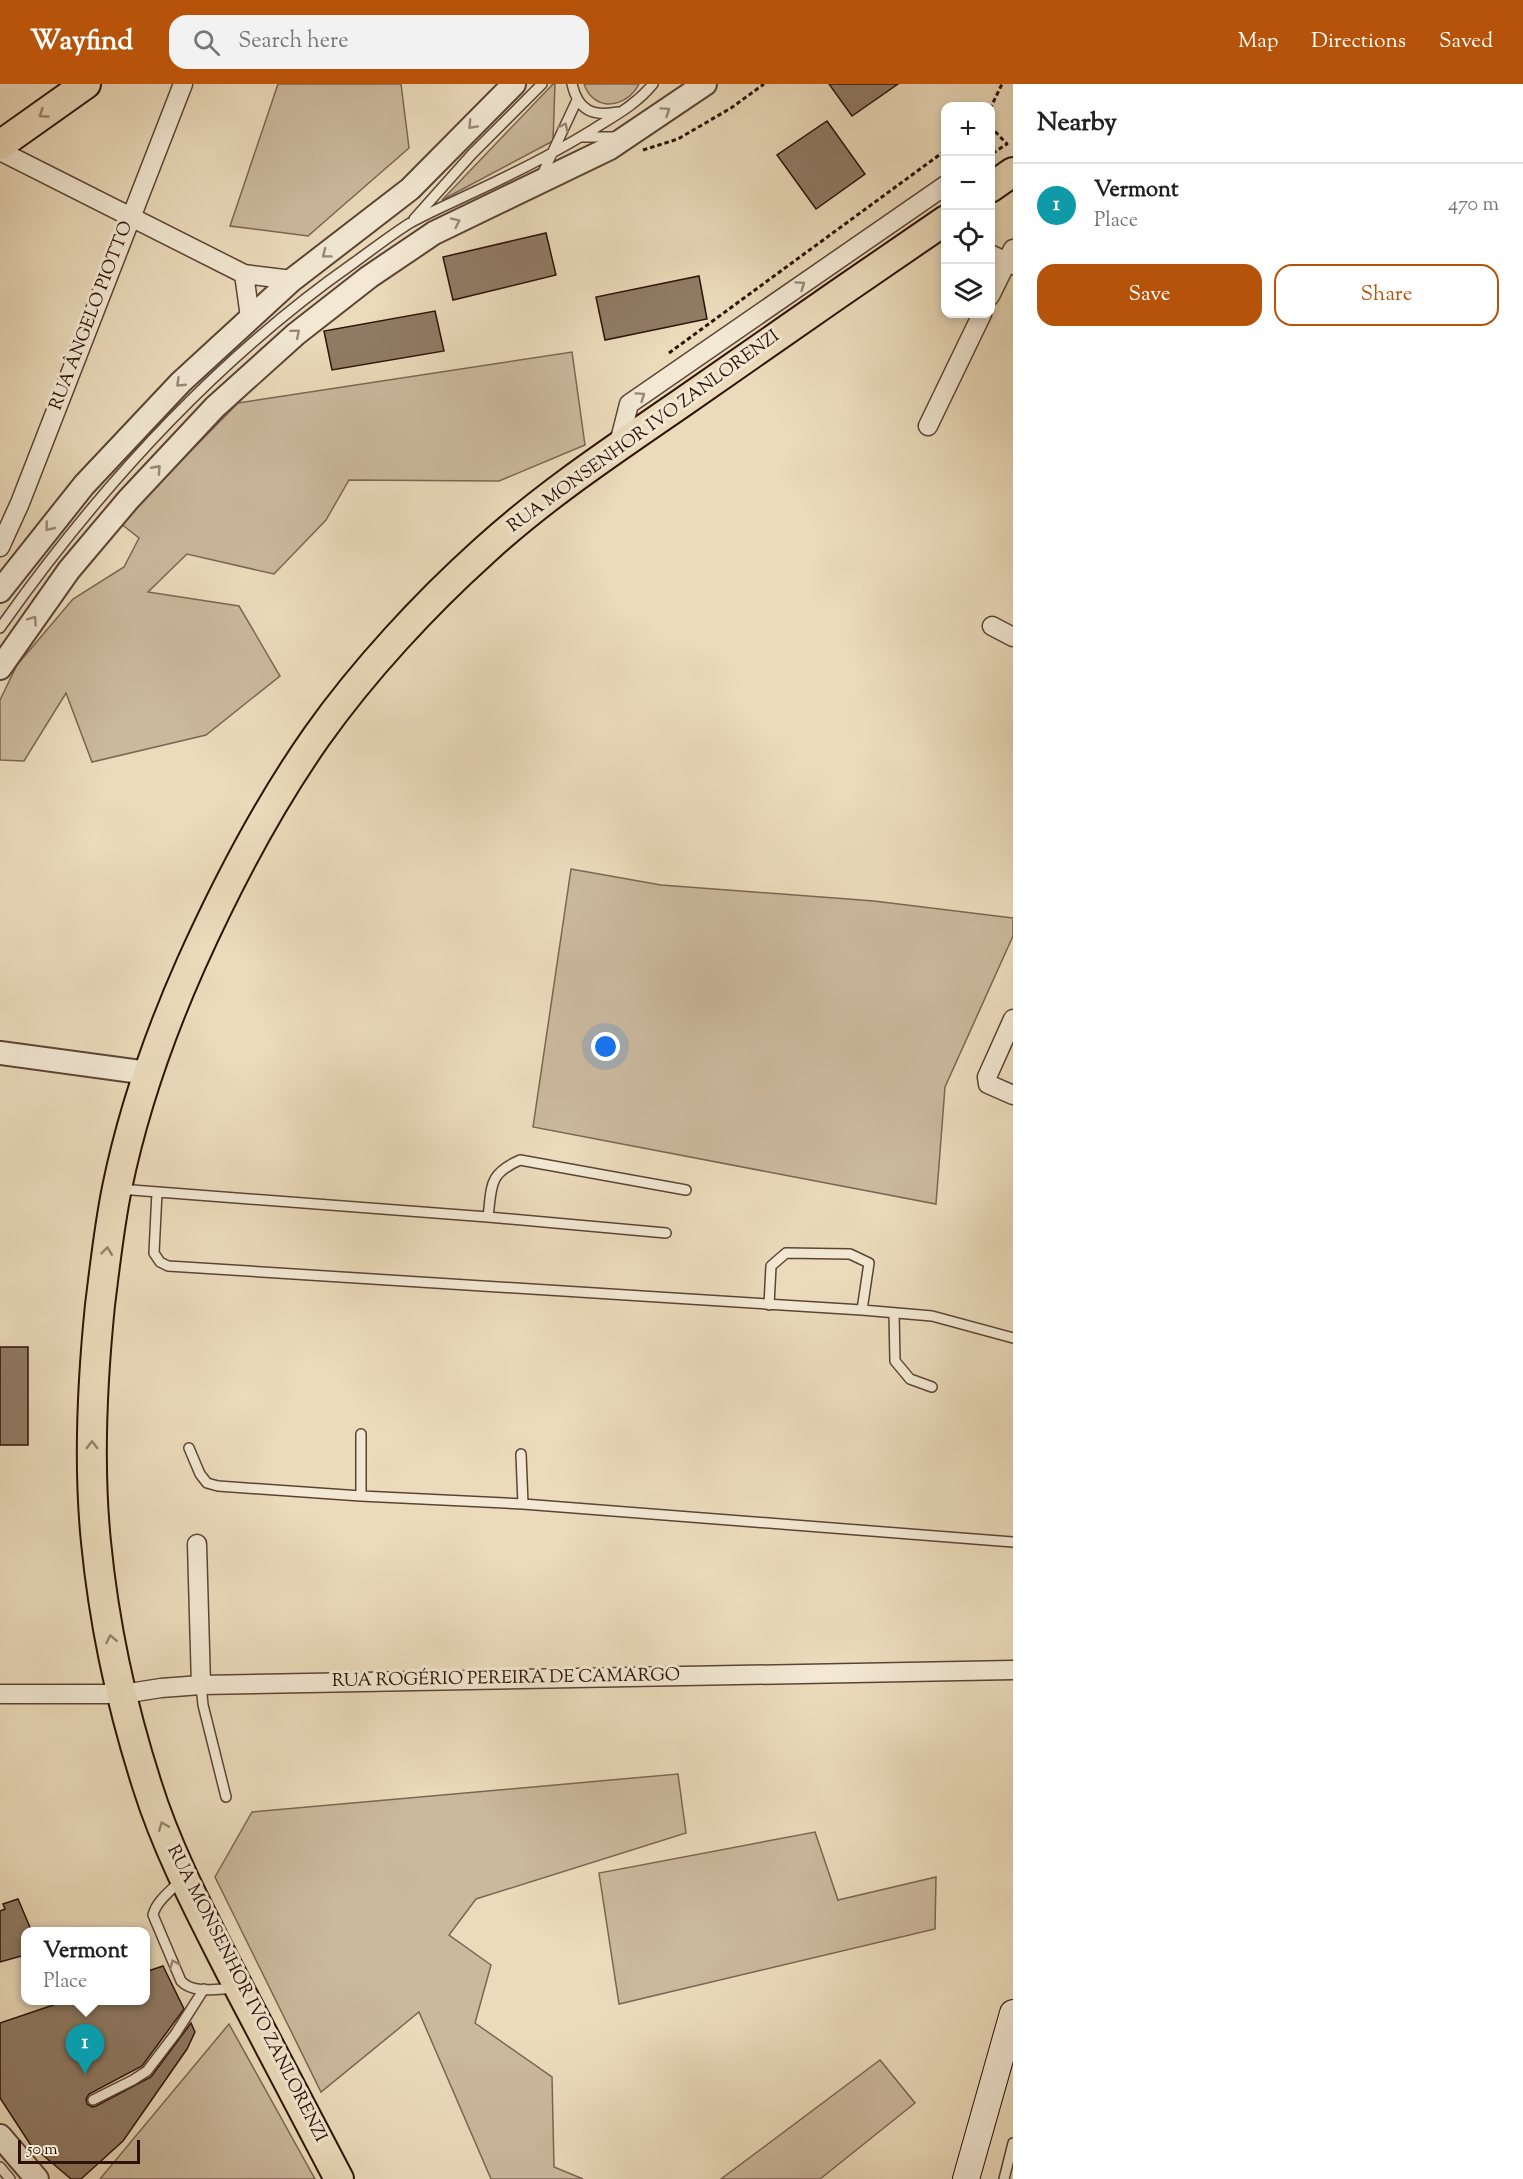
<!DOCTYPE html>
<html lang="en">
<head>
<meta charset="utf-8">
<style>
  :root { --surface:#fff; --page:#f2f2f2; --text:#222; --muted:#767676; --line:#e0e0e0; --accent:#b45309 }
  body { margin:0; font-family:"Sorts Mill Goudy",serif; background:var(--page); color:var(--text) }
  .controls { position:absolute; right:18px; top:18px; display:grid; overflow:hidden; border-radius:12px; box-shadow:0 3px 9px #0003 }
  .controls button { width:54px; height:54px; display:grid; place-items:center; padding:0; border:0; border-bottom:2px solid var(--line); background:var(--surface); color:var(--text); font:30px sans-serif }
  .scale { position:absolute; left:18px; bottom:15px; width:122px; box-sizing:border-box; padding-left:6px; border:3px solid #2d1208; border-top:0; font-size:16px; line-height:21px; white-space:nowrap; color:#2d1208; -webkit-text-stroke:4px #f2e8d3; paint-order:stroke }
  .you { position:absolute; left:606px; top:963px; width:21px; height:21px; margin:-15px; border:4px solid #fff; border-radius:50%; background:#1a73e8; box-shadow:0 0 0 9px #1a73e833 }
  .badge { display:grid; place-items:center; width:39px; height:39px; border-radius:50%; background:var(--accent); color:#fff; font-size:20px; font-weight:700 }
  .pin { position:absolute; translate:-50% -50px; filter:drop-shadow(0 2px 3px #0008) }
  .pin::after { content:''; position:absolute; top:32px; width:21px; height:18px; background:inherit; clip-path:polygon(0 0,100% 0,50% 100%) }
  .popup { position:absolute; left:21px; top:1843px; width:129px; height:78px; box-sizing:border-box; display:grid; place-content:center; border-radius:12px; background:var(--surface); filter:drop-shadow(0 2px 4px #0005); font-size:20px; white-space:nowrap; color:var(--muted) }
  .popup b { font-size:22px; color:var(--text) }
  .popup::after { content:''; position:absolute; left:50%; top:100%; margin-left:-12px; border:12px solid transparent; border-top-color:var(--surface) }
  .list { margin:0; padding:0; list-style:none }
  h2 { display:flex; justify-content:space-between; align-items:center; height:78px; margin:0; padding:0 24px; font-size:26px }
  h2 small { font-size:20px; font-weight:400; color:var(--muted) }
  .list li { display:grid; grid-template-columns:39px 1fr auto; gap:18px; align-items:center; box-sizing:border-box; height:84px; padding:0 24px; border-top:2px solid var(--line) }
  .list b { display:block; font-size:22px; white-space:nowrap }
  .list p { margin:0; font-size:20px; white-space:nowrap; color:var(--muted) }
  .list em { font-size:20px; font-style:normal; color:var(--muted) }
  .actions { display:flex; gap:12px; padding:18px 24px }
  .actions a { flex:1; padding:14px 0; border:2px solid var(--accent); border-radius:18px; text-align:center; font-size:21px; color:var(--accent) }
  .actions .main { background:var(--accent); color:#fff }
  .icon { flex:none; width:33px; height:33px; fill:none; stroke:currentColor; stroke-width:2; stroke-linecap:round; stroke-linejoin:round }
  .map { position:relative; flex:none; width:1013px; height:2095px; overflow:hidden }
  header { display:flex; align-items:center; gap:36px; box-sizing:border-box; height:84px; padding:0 30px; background:var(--accent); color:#fff }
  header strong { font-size:28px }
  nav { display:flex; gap:33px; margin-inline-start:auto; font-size:21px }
  .search { width:420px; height:54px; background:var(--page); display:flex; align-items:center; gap:15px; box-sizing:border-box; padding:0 21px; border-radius:18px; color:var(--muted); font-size:22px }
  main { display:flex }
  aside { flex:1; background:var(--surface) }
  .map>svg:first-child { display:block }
</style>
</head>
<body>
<header>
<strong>Wayfind</strong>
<div class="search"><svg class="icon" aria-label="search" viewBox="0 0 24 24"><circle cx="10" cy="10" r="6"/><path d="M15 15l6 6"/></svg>Search here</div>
<nav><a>Map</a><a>Directions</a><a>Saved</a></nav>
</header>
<main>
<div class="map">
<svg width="1013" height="2095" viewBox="0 0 1013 2095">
  <rect width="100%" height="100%" fill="#ebdbbb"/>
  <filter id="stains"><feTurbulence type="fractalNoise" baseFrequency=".00333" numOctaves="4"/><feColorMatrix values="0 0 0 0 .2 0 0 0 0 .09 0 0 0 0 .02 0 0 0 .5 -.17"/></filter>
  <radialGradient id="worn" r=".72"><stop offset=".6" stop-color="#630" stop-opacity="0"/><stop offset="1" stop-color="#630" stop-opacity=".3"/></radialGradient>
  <path fill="#cbb99d" stroke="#7c6652" stroke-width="1.5" d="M278,0H401L409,64L308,152L230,142Z
    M553,0H555L553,57L442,116Z
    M584,0H639C627,24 594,29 584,0Z
    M572,268L585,361L499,397L349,396L326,436L274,490L187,470L148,508L239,522L280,592L206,651L92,678L66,609L24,677L0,676V616L17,581L73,515L124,483L139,454L120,439L238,319Z
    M571,785L661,801L874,817L1013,834V852L945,1003L936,1120L533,1043Z
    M678,1690L686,1749L476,1815L449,1851L491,1881L475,1939L552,1993L554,2083L583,2095H491L419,1928L321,2008L215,1793L252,1728Z
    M815,1748L838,1816L936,1793L935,1845L619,1920L599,1789Z
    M229,1940L315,2095H100Z
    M880,1976L915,2019L820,2095H721Z"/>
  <path fill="#907b65" stroke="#2d1208" stroke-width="1.5" d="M829,0H898L852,32Z
    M827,37L865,90L816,125L777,71Z
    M546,149L556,191L453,216L443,173Z
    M699,192L707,235L605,256L596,213Z
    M435,227L444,267L332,286L324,247Z
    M0,1263H28V1361H0Z
    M18,1815L32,1848H25V1871L0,1878V1827L5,1825L3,1820Z
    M163,1882L184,1925L142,1982L89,2010L86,2015L87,2020L92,2023L96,2022L151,1993L191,1939L195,1948L187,1965L123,2057L81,2095H71L30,2060L0,2014V1939L65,1917H145V1888Z"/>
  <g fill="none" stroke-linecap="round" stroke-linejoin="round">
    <g stroke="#5c4435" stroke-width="12">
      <path id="service" d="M572,0C578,26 592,33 618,28
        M582,53H616
        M541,93L577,16
        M414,135L472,70L542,0
        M0,544C98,405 215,276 355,178C373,165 391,151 410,139C430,128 451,119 472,109C513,90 553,70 592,46C614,32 636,21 653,0
        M119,1105L488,1133L666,1149
        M157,1108L154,1169L160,1178L168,1182L862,1226L932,1232L1013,1254
        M488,1133C492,1102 488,1090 520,1076L686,1106
        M769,1221L771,1182L786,1169L850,1170L869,1179L862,1226
        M894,1229L895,1277L910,1295L932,1303
        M189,1364L200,1390L207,1399L218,1402L361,1412L523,1420L1013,1458
        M521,1370L523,1420
        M361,1412V1350
        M201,1601L203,1621L226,1713
        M181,1796C172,1806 156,1817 153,1831L181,1897C193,1910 217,1905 234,1904
        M93,2016L133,1996L147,1987L176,1949L204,1905
        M0,2083L10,2095
        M1004,2095L1013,2059"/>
    </g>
    <g stroke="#5c4435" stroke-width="21">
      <path id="minor" d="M0,67L244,190L292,196
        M990,170L1013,181
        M244,190L250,233
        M990,212L1013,165
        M928,342L982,230
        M618,363L629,320L946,101
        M0,463L20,419L183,0
        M992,542L1013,553
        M1013,935L987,993L988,1000L1013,1011
        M197,1460L201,1601
        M0,1610H123L161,1604L201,1601L1013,1586"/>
    </g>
    <g stroke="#5c4435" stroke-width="26">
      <path id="tertiary" d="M0,507L84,401L181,298L292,196L410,105L514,0
        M0,584L69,486L128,416L215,323L296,250L369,193L434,149L610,64L705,0
        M0,969L148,989
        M0,2052L37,2095"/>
    </g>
    <g stroke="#2d1208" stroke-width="28">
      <path id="secondary" d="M966,2095L1013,1929"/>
    </g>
    <g stroke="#2d1208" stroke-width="32">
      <path id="primary" d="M0,61L86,0
        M990,104L1013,88
        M339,2095C302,2025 265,1955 229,1885C199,1826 167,1765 147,1701C122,1623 104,1540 96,1458C88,1379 92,1300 100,1221C105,1182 109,1143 117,1104C133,1026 159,952 191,880C227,800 267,723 317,652C363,587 425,520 484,467C545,411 615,365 683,318C770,257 858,196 946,136"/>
    </g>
    <path stroke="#2d1208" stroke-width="3" stroke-dasharray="4.5 3" stroke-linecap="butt" d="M990,25L1002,0
      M990,42L1007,60L990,71
      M643,66L678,55L731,24L764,0
      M669,269L946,66"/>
    <use href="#service" stroke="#f2e8d3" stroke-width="9"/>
    <use href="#minor" stroke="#f2e8d3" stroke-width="18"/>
    <use href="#tertiary" stroke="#f2e8d3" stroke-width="22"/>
    <use href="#secondary" stroke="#f2e8d3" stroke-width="26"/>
    <use href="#primary" stroke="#ebdbbb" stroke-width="28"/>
  </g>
  <defs><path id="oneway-chevron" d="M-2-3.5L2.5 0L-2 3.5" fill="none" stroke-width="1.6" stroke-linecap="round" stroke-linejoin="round" transform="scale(1.5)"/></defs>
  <g stroke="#998878">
    <use href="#oneway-chevron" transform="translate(666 27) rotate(-34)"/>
    <use href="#oneway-chevron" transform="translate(472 41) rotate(133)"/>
    <use href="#oneway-chevron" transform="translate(564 43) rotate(-65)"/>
    <use href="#oneway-chevron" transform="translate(456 138) rotate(-26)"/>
    <use href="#oneway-chevron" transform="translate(326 170) rotate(143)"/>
    <use href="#oneway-chevron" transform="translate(801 201) rotate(-35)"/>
    <use href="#oneway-chevron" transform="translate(296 249) rotate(-40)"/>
    <use href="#oneway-chevron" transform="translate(180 299) rotate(136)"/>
    <use href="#oneway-chevron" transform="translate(641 312) rotate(-35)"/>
    <use href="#oneway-chevron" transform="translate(157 385) rotate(-48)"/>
    <use href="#oneway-chevron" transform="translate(49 443) rotate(129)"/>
    <use href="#oneway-chevron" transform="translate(33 536) rotate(-55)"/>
    <use href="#oneway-chevron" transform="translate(174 1880) rotate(-113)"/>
  </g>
  <g stroke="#96816a">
    <use href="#oneway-chevron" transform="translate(43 30) rotate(145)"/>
    <use href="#oneway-chevron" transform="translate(107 1167) rotate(-83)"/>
    <use href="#oneway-chevron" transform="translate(92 1361) rotate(-90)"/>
    <use href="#oneway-chevron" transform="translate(111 1555) rotate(-101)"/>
    <use href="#oneway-chevron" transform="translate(163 1742) rotate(-112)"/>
  </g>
  <g text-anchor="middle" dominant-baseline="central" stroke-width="6" stroke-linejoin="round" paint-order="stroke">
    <g font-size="18" fill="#2d1208" stroke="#f2e8d3">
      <text transform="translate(92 232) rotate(-69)">RUA ÂNGELO PIOTTO</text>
      <text transform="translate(644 348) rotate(-36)">RUA MONSENHOR IVO ZANLORENZI</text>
      <text transform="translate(506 1595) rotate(-1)">RUA ROGÉRIO PEREIRA DE CAMARGO</text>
      <text transform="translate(246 1910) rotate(63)">RUA MONSENHOR IVO ZANLORENZI</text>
    </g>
  </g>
  <rect width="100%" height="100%" filter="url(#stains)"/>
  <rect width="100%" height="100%" fill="url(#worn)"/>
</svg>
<div class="controls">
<button>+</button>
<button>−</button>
<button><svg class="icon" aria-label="locate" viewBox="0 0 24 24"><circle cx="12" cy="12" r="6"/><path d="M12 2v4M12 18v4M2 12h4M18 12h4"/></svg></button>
<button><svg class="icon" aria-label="layers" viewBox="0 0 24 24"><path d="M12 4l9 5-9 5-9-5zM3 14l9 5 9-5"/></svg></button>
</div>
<div class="scale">50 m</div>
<div class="you"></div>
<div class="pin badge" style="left:85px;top:1990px;background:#0f9aa8">1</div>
<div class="popup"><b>Vermont</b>Place</div>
</div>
<aside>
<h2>Nearby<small></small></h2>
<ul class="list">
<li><span class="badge" style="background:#0f9aa8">1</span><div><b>Vermont</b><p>Place</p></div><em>470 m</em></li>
</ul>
<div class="actions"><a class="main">Save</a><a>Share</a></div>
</aside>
</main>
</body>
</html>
